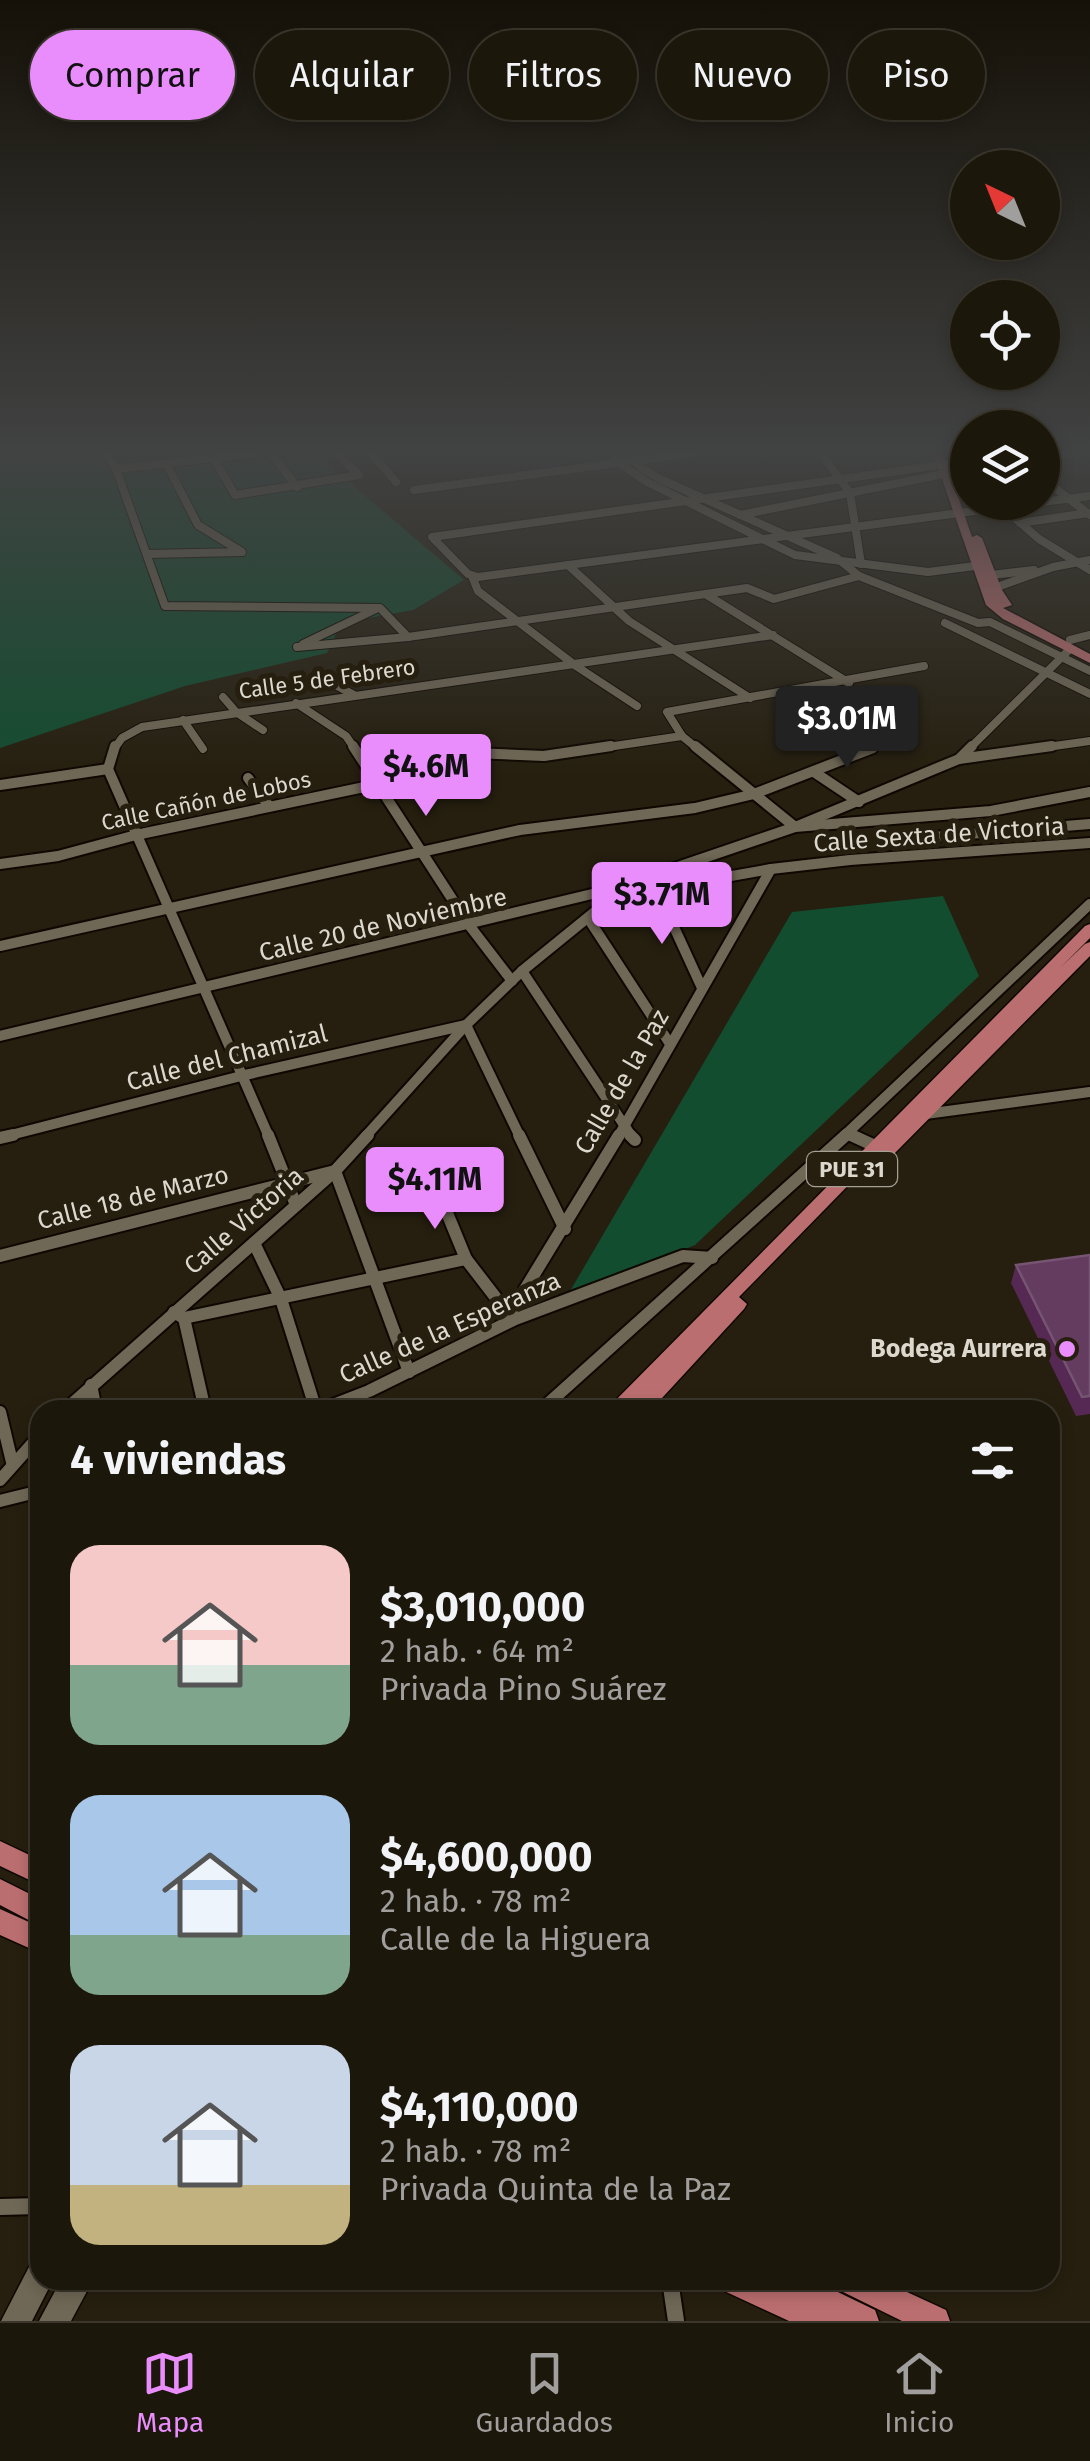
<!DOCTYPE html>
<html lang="es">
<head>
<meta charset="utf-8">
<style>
	:root { --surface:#1c170b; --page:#292419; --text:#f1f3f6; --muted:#a09f9d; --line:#3a362c; --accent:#ea8dfc }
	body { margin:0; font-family:"Fira Sans",sans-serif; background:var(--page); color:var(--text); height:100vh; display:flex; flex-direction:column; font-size:38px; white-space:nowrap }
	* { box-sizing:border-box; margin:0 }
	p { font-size:32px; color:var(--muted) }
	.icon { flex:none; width:55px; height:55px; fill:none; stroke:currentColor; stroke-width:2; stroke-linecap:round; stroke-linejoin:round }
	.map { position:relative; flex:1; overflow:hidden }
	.sheet { position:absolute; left:30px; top:1400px; width:1030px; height:890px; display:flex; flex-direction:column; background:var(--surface); border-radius:30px; box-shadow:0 5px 15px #0003,0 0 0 2px var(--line) }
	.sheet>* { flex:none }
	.banner { position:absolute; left:30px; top:30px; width:1030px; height:90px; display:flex; gap:20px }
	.needle { width:65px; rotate:317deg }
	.tools { position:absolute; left:950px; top:150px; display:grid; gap:20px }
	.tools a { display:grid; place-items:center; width:110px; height:110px; border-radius:50%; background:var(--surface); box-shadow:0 5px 15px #0003,0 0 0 2px var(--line); font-size:50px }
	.price { position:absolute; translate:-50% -85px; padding:0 22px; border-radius:10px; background:var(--accent); color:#111; font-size:32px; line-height:65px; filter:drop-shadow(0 2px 5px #0008) }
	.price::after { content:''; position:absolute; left:50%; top:60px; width:30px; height:22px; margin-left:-15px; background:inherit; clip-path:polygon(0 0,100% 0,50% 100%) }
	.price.selected { background:#222; color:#fff }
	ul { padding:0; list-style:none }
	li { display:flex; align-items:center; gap:30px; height:250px; padding:0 40px }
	li span { display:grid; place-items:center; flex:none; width:280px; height:200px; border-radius:30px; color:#555 }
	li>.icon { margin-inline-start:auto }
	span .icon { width:120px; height:120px; fill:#fffc; stroke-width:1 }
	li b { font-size:42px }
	h2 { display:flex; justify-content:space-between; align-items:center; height:120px; padding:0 40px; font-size:42px }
	.tag { padding:0 35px; border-radius:45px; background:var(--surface); box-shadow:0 5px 15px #0003,0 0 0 2px var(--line); font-size:35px; line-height:90px }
	.tag.selected { background:var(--accent); color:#111 }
	.tab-bar { display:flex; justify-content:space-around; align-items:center; height:140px; border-top:2px solid var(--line); background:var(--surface); font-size:28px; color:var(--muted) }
	.tab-bar a { display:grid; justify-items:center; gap:5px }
	.tab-bar .selected { color:var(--accent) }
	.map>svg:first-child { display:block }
	.green { fill:#134d30 }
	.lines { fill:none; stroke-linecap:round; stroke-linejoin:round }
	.street-far3-casing { stroke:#0f0800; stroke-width:10 }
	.street-far2-casing { stroke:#0f0800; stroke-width:14 }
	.street-far1-casing { stroke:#0f0800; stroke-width:16 }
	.street-casing { stroke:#0f0800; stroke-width:20 }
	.secondary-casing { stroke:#0f0800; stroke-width:3 }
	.primary-casing { stroke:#0f0800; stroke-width:3 }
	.street-far3 { stroke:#706856; stroke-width:8 }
	.street-far2 { stroke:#706856; stroke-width:10 }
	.street-far1 { stroke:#706856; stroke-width:12 }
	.street { stroke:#706856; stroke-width:16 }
	.secondary { fill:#706856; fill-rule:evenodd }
	.primary { fill:#bb6e6f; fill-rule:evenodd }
	.wall { fill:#552953 }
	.building { fill:#643c60; stroke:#765472; stroke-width:2.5 }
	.poi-dot { fill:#ea8dfc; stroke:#261f0f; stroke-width:4 }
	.labels { text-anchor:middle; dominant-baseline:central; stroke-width:10; stroke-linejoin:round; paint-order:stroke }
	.far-street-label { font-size:22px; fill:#dcd8ce; stroke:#261f0f }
	.shield { fill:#261f0f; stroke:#a5a095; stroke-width:2.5 }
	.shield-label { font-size:22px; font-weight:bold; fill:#dcd8ce }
	.street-label { font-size:25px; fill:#dcd8ce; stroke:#261f0f }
	.poi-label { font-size:25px; font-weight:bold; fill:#dcd8ce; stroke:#261f0f; text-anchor:end }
</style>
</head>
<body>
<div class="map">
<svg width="1090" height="2321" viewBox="0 0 1090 2321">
	<rect width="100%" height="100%" fill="#261f0f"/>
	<g class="green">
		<path d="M0,453H315L464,580L413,610L341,623L327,653L185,686L0,748Z"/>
		<path d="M943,896L979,976L695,1245L566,1298L792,912Z"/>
	</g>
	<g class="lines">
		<defs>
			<g id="street-far3">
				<path d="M106,453L116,469L165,606L380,608L408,637"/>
				<path d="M271,453L297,487"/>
				<path d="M371,453L396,482"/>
				<path d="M614,453L618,462L647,482L795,555L928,572L975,566"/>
				<path d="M628,453L641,468L660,479L837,558L859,576L978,623L990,622L1090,671"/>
				<path d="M821,453L850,493L861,564"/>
				<path d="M213,457L235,495L359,475L336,453"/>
				<path d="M1042,458L1077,453"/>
				<path d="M968,461L432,537L468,574L478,577L1042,502"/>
				<path d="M116,469L258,453"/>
				<path d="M1042,478L1090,515"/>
				<path d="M414,490L693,453"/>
				<path d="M1042,502L1090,496"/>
				<path d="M1000,505L1039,539L1090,570"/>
				<path d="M740,515L968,469"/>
				<path d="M1020,523L1088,513"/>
				<path d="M147,554L242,552L198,525L166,463"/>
				<path d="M568,565L629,621L750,698"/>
				<path d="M472,576L478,591L576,666L637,706"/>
				<path d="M983,576L1034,570"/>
				<path d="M989,590L1053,567L1090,560"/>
				<path d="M707,595L849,683"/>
				<path d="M945,623L1090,694"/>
				<path d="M1070,640L1090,635"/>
				<path d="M303,644L376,609"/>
				<path d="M297,647L408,637L747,588L774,599L859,576"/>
				<path d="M330,682L354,695"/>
				<path d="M223,697L236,712L263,730"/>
				<path d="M296,703L346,736L355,749"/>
				<path d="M183,720L203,749"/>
				<path d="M114,749L122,738L142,727L773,635"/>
				<path d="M594,749L682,736"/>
				<path d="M698,749L682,736L667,712L924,666"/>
				<path d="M969,749L1070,649"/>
				<path d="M1033,749L1090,741"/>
			</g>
			<g id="street-far2">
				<path d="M115,746L108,769L269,1137"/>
				<path d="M353,746L469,925L512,981"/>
				<path d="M695,746L795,827L991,811L1090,792"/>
				<path d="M959,759L1052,746"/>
				<path d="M814,772L859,802"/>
				<path d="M422,775L408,759L426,751L544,756L611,746"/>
				<path d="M248,778L269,806"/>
				<path d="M0,785L108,769"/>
				<path d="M908,839L1090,824"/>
				<path d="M0,864L58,856L136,835L436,772"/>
				<path d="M657,890L702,988"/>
				<path d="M613,897L771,869L850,860L1090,843"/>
				<path d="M588,918L670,1044"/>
				<path d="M0,946L520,830L695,808L754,794L873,748"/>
				<path d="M522,971L632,1137"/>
				<path d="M0,1036L613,889L795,827L959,759L972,746"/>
				<path d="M918,1115L1090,1092"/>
				<path d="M847,1133L856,1137"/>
				<path d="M3,1137L245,1075L466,1025L520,1137"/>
				<path d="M365,1137L466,1025L522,971L613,897V889"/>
				<path d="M618,1137L771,869"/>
				<path d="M843,1137L1090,904"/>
			</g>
			<g id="street-far1">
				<path d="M268,1135L296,1205"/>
				<path d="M519,1135L565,1229"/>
				<path d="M630,1135L635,1140"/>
				<path d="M851,1135L875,1146"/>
				<path d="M0,1138L13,1135"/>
				<path d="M438,1191L466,1259"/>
				<path d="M254,1243L281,1299L316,1410"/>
				<path d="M0,1256L335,1171L409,1372"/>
				<path d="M174,1312L184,1318L466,1259L513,1320"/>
				<path d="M510,1314L619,1135"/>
				<path d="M184,1318L205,1410"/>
				<path d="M91,1385L96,1410"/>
				<path d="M65,1410L335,1171L368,1135"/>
				<path d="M320,1410L369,1391L513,1320L683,1256L712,1258"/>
				<path d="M541,1410L846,1135"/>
				<path d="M0,1412L12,1462"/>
				<path d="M0,1480L40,1435"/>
				<path d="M0,1501L40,1491"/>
			</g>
			<g id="street">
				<path d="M0,2207L40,2206"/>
				<path d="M670,2280L676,2321"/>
			</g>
			<g id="secondary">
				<path d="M40,2260V2280H53L32,2321H1L30,2265Z"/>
				<path d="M61,2280H93L71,2321H39Z"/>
			</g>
			<g id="primary">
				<path d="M933,453H943L972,537L977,535L982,538L1002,590L1012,605L1003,608L1090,654V663L1003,619L986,605Z"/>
				<path d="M1090,924V938L1061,967L1085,944L1090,942V956L887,1161L881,1163L874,1159L739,1297L747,1304L744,1309L651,1410H606L1085,926Z"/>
				<path d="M0,1841L40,1860V1885L0,1866Z"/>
				<path d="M0,1879L40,1899V1926L0,1905Z"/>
				<path d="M0,1909L40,1927V1953L0,1935Z"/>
				<path d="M717,2280H813L875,2310L879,2321H789L722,2290Z"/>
				<path d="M834,2280H881L946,2310L950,2321H902L839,2290Z"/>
			</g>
		</defs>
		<use href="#street-far3" class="street-far3-casing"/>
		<use href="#street-far2" class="street-far2-casing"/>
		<use href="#street-far1" class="street-far1-casing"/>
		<use href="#street" class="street-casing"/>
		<use href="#secondary" class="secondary-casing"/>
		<use href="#primary" class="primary-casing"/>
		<use href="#street-far3" class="street-far3"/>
		<use href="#street-far2" class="street-far2"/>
		<use href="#street-far1" class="street-far1"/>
		<use href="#street" class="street"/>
		<use href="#secondary" class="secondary"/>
		<use href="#primary" class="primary"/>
	</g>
	<path class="wall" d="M1090,1255V1414L1076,1416L1011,1283L1016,1265Z"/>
	<path class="building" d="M1090,1255V1396L1082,1397L1016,1265Z"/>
	<linearGradient id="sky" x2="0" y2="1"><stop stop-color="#151108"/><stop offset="0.58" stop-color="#414242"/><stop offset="1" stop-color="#414242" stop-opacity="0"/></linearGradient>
	<rect width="1090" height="778" fill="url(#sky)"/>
	<circle class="poi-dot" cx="1067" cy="1349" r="10"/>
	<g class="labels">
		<g class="far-street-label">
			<text transform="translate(327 679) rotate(-8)">Calle 5 de Febrero</text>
			<text transform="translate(206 801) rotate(-12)">Calle Cañón de Lobos</text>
		</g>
		<rect class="shield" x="807" y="1152" width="90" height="34" rx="8"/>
		<g class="shield-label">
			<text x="852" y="1169">PUE 31</text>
		</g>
		<g class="street-label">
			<text transform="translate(939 835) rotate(-4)">Calle Sexta de Victoria</text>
			<text transform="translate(383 925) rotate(-13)">Calle 20 de Noviembre</text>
			<text transform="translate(227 1058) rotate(-14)">Calle del Chamizal</text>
			<text transform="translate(622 1082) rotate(-60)">Calle de la Paz</text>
			<text transform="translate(133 1198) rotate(-14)">Calle 18 de Marzo</text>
			<text transform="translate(244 1221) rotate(-41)">Calle Victoria</text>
			<text transform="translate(450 1328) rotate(-24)">Calle de la Esperanza</text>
		</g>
		<g class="poi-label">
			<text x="1047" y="1349">Bodega Aurrera</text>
		</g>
	</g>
</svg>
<div class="tools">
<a><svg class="needle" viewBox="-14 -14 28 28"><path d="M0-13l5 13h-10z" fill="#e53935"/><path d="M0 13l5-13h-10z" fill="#a09f9d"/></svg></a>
<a><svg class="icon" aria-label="locate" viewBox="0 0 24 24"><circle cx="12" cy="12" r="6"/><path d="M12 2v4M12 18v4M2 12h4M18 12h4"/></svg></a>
<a><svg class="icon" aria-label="layers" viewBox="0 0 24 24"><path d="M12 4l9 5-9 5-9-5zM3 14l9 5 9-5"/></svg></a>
</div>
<b class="price selected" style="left:847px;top:771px">$3.01M</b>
<b class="price" style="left:426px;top:819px">$4.6M</b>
<b class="price" style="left:662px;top:947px">$3.71M</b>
<b class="price" style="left:435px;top:1232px">$4.11M</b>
<div class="banner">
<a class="tag selected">Comprar</a>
<a class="tag">Alquilar</a>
<a class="tag">Filtros</a>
<a class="tag">Nuevo</a>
<a class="tag">Piso</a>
</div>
<section class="sheet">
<h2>4 viviendas<svg class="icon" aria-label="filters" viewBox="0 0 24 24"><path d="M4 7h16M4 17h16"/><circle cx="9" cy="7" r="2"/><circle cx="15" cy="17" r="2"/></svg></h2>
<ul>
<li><span style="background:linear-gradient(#f6c9c9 60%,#7fa58c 0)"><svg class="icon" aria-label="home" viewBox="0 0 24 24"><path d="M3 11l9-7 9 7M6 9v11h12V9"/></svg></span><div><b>$3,010,000</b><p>2 hab. · 64 m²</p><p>Privada Pino Suárez</p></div></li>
<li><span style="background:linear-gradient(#a9c7e8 70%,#7fa58c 0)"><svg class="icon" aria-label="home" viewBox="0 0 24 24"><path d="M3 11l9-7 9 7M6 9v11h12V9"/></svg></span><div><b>$4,600,000</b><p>2 hab. · 78 m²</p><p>Calle de la Higuera</p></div></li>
<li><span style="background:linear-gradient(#c9d6e8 70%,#c2b280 0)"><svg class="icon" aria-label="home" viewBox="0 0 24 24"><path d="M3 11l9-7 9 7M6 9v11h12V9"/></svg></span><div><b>$4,110,000</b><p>2 hab. · 78 m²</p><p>Privada Quinta de la Paz</p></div></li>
</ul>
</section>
</div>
<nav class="tab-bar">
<a class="selected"><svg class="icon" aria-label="map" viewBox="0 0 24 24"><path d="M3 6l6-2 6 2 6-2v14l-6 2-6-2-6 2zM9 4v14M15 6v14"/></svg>Mapa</a>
<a><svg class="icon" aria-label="saved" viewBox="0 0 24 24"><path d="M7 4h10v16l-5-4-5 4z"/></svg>Guardados</a>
<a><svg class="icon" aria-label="home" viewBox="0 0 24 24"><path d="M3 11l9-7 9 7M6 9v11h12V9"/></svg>Inicio</a>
</nav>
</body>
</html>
